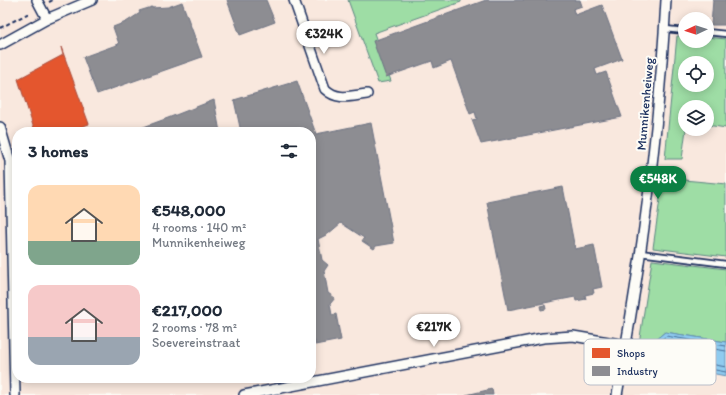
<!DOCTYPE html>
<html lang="en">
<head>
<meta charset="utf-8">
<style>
	:root { --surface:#fff; --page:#f6f6f7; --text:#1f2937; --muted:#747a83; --accent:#0b8043 }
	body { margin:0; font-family:Itim,sans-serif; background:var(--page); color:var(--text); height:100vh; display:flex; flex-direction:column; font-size:15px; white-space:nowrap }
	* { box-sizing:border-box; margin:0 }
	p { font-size:13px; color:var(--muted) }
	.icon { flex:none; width:22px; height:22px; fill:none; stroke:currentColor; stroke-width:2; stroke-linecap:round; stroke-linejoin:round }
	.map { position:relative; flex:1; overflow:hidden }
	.sheet { position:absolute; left:12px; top:127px; width:304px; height:256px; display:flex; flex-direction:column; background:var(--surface); border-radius:16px; box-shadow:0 2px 10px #0003 }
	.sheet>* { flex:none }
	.needle { width:26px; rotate:266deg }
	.fabs { position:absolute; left:678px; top:12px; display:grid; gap:8px }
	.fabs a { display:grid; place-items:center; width:36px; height:36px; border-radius:50%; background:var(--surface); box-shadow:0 2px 10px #0003; font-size:20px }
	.price { position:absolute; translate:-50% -34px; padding:0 9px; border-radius:14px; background:#fff; color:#222; font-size:13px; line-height:26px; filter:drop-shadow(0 1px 2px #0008) }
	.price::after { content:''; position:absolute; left:50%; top:24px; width:12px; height:9px; margin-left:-6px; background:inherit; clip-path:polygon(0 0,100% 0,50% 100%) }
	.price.selected { background:var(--accent); color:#fff }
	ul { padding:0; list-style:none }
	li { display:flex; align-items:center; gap:12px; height:100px; padding:0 16px }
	li span { display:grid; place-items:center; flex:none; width:112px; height:80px; border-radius:12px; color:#555 }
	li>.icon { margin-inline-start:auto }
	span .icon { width:48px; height:48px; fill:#fffc; stroke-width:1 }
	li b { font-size:17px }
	h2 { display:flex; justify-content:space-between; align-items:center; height:48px; padding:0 16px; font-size:17px }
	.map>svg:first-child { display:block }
	.built { fill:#f9e8de; fill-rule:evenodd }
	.green { fill:#9edda5; stroke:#5c8682; fill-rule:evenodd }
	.water { fill:#8fcbef; stroke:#618db5 }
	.shops { fill:#e4572e; stroke:#a84b3c }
	.industry { fill:#8d8d92; stroke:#6b7182 }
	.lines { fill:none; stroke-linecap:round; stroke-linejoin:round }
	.shore { stroke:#496d98; stroke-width:1 }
	.service-casing { stroke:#1b2f5e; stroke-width:8 }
	.minor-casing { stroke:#1b2f5e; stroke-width:12 }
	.path { stroke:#1b2f5e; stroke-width:2; stroke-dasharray:4 3; stroke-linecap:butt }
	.service { stroke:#fdfcf7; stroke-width:4.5 }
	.minor { stroke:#fdfcf7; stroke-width:9 }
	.labels { text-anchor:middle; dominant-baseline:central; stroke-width:4; stroke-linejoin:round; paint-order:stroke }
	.street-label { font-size:13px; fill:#1b2f5e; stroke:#fdfcf7 }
	.key { fill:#fdfcf7; stroke:#b9bec9; stroke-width:1 }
	.key-label { font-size:11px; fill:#1b2f5e }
</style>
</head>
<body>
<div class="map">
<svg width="726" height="395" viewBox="0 0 726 395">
	<rect width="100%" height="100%" fill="#fdfcf7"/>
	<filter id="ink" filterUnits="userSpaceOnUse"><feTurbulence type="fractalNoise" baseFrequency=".025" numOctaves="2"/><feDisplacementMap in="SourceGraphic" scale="8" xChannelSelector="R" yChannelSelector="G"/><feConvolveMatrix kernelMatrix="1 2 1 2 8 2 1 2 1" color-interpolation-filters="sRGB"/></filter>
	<g filter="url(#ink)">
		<path class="built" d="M0,0H726V395H0ZM685,19H707V41H685ZM685,63H707V85H685ZM685,107H707V129H685ZM17,132H311V378H17Z"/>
		<g class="green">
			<path d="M348,0H461V2L374,33L391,81L378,83Z"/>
			<path d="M677,36H685V41H707V37L726,39V128L707,125V107H685L686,129L682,159H665ZM685,63H707V85H685Z"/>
			<path d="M663,178L726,184V257L653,248Z"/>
			<path d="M652,260L726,269V342L665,332L649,345L638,350Z"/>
		</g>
		<path class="water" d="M665,332L726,342V376L659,363C651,359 649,354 649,345Z"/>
		<path class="shops" d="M61,47L89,124L67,132H35L18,79L63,55Z"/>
		<g class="industry">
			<path d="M227,0H266L275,22L240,35Z"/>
			<path d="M486,0H580L582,6L573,9L575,15L602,5L622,59L595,69L597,75L606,72L622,117L481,144L472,120L477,119L475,112L470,114L451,61L434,68L432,61L386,77L373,41Z"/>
			<path d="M713,0H726V25H711Z"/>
			<path d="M182,2L202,57L97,94L83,57L119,44L113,27L126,22L140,13L139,11L152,7V8L168,7Z"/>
			<path d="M297,81L316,134L371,123L394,243L376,246L374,249L362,241L364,238L341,223L328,234L318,239L322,260L328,265L324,271L328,293L335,298L330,304L332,315L336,314L341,340L315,345V341L311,342V132H241L234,100Z"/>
			<path d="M214,100L220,132H130L168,118Z"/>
			<path d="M563,187L575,249L594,245L602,287L593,289L594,293L585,295L586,299L576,301L575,297L508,310L487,202Z"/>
			<path d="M545,305L546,309L541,310L540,306Z"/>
			<path d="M418,322L419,326L414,327L413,323Z"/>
			<path d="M137,378H150L137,380Z"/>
			<path d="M492,389L493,395H466Z"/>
		</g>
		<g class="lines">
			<g class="shore">
				<path d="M726,346L666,336L654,346C652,352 655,356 661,360L726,372"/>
				<path d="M726,351L668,341L661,345L658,350L663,355L726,367"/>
			</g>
			<defs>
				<g id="service">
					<path d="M665,29L685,31"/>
					<path d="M707,32L726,34"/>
					<path d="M640,253L726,264"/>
				</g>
				<g id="minor">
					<path d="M37,0L47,19"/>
					<path d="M294,0L325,89C338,101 350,96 367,94"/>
					<path d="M0,45L47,19L92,0"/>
					<path d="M0,127L10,161L15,395"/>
					<path d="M244,395L543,338L573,336L626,345"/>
					<path d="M617,395C641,265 659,133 666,0"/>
				</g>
			</defs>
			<use href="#service" class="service-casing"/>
			<use href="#minor" class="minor-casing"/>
			<g class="path">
				<path d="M49,2L53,0"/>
				<path d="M0,28L31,12"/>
			</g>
			<use href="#service" class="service"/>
			<use href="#minor" class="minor"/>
		</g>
	</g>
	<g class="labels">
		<g class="street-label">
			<text transform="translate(645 104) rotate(-85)">Munnikenheiweg</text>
		</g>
	</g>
	<rect x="584" y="339" width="132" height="46" rx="6" class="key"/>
	<rect x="592" y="348" width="18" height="10" fill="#e4572e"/>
	<rect x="592" y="366" width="18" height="10" fill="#8d8d92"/>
	<g class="key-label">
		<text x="617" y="357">Shops</text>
		<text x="617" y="375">Industry</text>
	</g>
</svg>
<div class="fabs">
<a><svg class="needle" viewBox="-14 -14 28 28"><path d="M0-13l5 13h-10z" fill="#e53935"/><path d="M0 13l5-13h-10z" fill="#747a83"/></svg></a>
<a><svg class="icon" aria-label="locate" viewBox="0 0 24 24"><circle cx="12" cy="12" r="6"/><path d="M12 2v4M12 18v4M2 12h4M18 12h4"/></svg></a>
<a><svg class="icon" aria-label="layers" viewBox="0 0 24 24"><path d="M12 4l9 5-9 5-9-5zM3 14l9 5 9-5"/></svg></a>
</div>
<b class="price" style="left:324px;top:55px">€324K</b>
<b class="price selected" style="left:658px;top:200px">€548K</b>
<b class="price" style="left:434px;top:348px">€217K</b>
<section class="sheet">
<h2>3 homes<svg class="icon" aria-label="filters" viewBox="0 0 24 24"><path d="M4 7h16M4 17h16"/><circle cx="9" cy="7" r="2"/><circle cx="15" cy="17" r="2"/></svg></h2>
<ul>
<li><span style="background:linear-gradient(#ffd9b3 70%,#7fa58c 0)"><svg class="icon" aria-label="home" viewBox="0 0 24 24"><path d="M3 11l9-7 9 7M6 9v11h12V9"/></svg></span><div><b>€548,000</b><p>4 rooms · 140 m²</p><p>Munnikenheiweg</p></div></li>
<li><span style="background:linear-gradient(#f6c9c9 65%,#9aa5b1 0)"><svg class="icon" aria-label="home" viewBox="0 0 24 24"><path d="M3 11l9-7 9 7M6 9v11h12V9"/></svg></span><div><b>€217,000</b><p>2 rooms · 78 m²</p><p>Soevereinstraat</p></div></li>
</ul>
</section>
</div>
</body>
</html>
